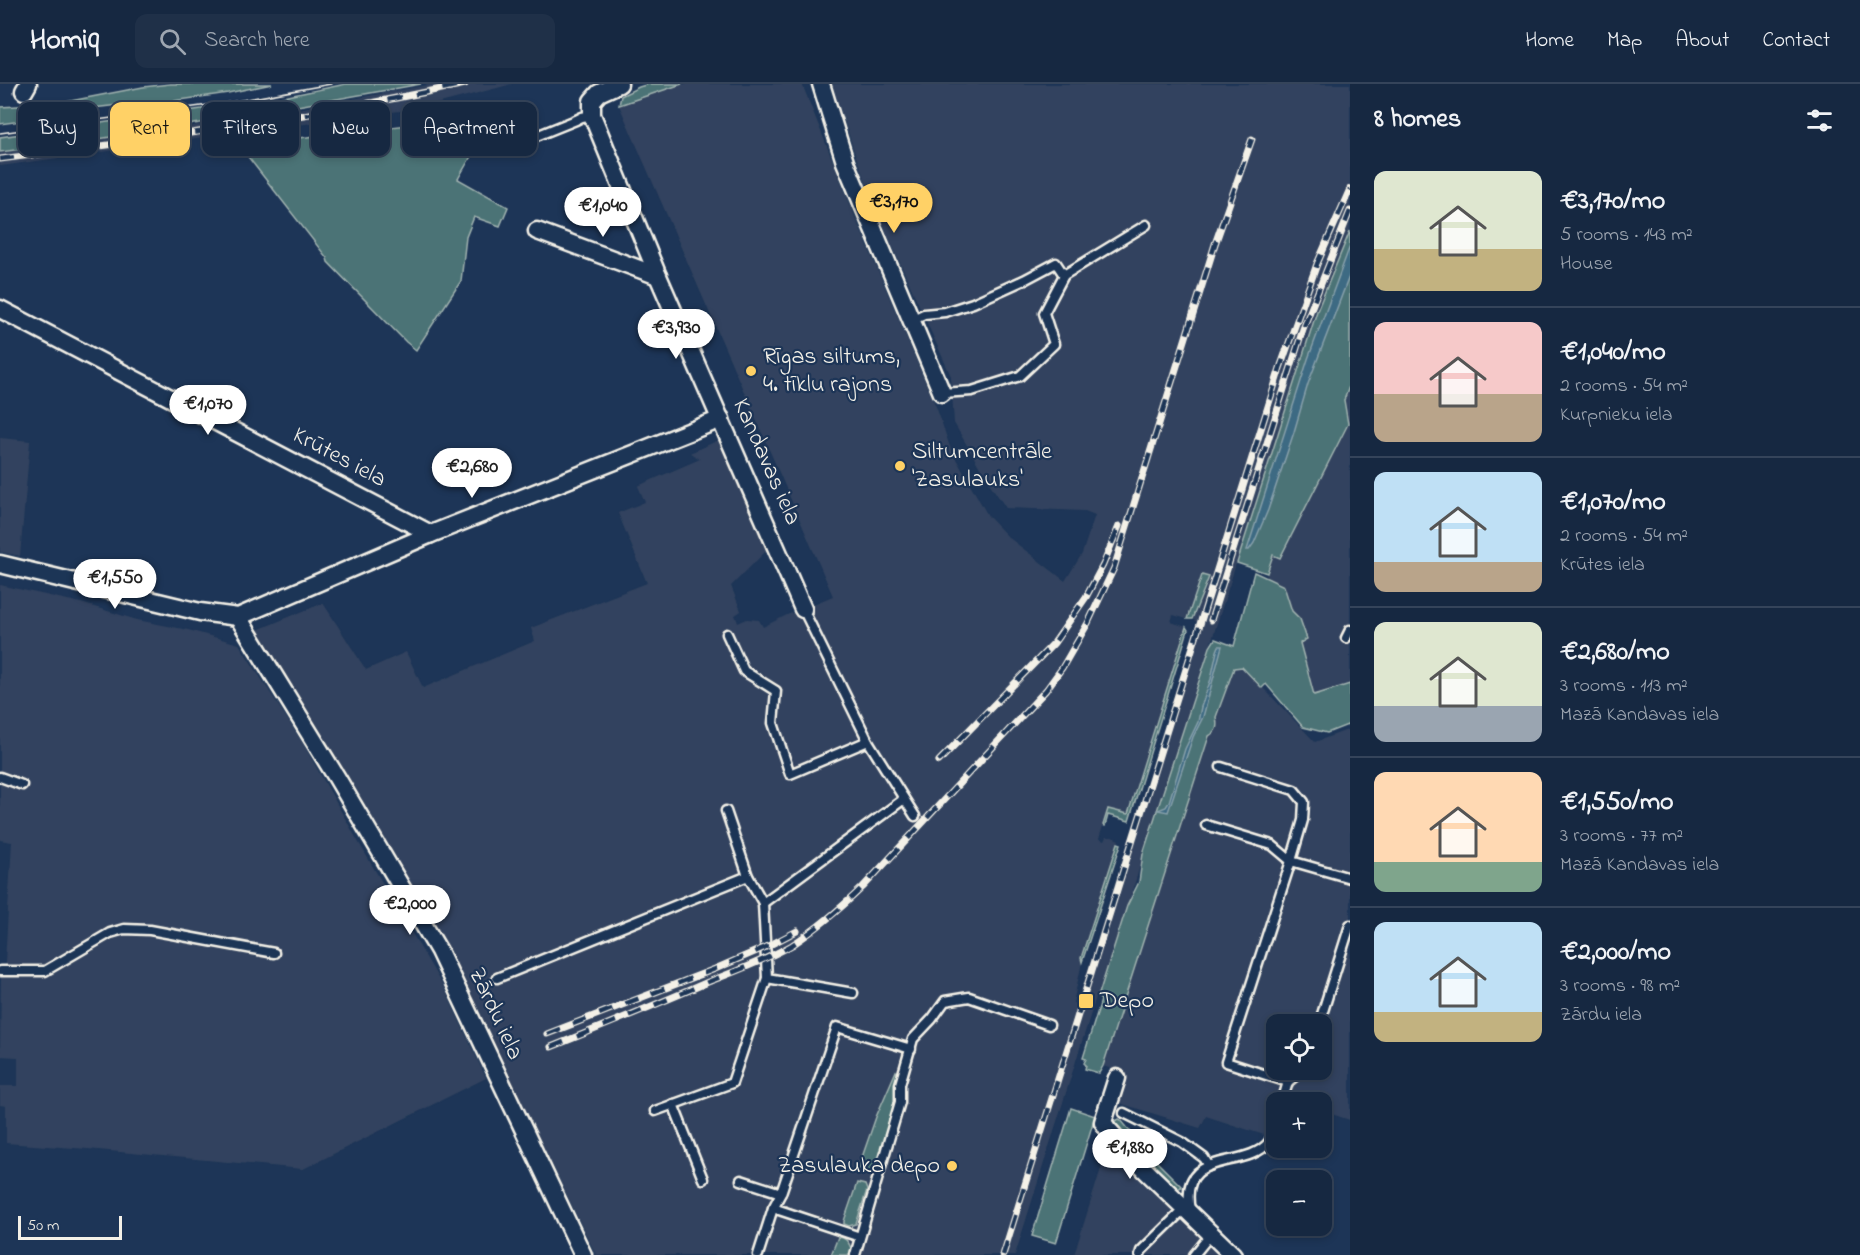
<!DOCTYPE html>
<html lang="en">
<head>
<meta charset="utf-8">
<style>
	:root { --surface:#162841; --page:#1f3048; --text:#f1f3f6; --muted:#9ea6b1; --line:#35445a; --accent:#ffd166 }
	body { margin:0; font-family:"Indie Flower",sans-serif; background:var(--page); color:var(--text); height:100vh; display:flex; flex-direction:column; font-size:22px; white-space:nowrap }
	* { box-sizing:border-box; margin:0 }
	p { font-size:20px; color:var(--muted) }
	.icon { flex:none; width:33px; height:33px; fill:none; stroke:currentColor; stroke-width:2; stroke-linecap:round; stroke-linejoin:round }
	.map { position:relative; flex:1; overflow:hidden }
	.details { display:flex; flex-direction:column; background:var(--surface); width:510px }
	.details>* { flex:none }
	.hud { position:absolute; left:18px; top:18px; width:570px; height:54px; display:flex; gap:12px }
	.controls { position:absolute; left:1266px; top:930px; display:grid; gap:12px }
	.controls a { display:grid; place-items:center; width:66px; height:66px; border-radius:12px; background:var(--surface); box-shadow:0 3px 9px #0003,0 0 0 2px var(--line); font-size:30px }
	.scale { position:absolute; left:18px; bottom:15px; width:104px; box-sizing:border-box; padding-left:6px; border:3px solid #f4f1e8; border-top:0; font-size:16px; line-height:21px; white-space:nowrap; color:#f4f1e8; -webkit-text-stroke:4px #1d3557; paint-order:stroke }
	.price { position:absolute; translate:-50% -51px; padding:0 14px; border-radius:21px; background:#fff; color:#222; font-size:20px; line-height:39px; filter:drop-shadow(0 2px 3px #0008) }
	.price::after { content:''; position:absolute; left:50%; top:36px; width:18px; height:14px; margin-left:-9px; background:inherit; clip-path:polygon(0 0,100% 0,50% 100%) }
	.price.on { background:var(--accent); color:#111 }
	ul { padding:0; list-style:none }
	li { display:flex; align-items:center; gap:18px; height:150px; padding:0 24px }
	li+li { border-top:2px solid var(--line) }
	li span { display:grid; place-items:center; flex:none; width:168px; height:120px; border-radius:12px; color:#555 }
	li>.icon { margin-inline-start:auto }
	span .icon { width:72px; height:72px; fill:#fffc; stroke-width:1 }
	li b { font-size:26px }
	h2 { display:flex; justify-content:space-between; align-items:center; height:72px; padding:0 24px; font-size:26px }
	.pill { padding:0 21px; border-radius:12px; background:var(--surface); box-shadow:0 3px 9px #0003,0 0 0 2px var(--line); font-size:21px; line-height:54px }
	.pill.on { background:var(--accent); color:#111 }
	header { display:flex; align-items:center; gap:36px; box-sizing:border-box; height:84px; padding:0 30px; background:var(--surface); border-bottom:2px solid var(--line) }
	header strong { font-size:28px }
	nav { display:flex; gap:33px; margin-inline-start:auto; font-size:21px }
	.search { width:420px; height:54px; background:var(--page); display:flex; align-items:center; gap:15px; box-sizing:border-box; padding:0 21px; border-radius:12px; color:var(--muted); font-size:22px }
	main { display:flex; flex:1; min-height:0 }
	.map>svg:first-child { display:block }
	.built { fill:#33435e; fill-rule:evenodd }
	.green { fill:#4c7376; stroke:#a0b2af; stroke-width:1.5 }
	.water { fill:#3e6a83; stroke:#87a0ab; stroke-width:1.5 }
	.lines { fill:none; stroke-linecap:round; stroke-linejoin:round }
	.service-casing { stroke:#f4f1e8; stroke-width:13 }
	.minor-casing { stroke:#f4f1e8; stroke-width:21 }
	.service { stroke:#1d3557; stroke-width:8 }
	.minor { stroke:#1d3557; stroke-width:16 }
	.tram { stroke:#f4f1e8; stroke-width:1.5 }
	.rail-casing { stroke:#f4f1e8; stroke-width:7 }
	.rail { stroke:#1d3557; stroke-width:4.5; stroke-dasharray:14; stroke-linecap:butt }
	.poi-dot { fill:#ffd166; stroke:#1d3557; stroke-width:2 }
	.labels { text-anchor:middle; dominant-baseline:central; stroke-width:4.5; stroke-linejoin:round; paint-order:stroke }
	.poi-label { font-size:24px; fill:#f4f1e8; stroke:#1d3557; text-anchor:start }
	.street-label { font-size:24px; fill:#f4f1e8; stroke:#1d3557 }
</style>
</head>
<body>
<header>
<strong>Homiq</strong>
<div class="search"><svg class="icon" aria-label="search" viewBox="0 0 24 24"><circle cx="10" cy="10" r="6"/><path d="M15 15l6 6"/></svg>Search here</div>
<nav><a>Home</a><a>Map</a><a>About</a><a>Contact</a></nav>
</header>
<main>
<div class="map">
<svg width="1350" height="1171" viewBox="0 0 1350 1171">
	<rect width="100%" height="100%" fill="#1d3557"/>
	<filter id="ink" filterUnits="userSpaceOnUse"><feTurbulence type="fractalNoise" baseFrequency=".0167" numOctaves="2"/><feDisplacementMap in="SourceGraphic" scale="12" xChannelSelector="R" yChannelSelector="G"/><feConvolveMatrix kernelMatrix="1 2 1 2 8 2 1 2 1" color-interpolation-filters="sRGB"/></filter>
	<g filter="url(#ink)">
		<g class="built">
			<path d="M434,0H512L421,24L0,82V68L181,44L282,28Z"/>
			<path d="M682,0H802L856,135L937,325L951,366L988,432L1008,453L1065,497L1082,470L1095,431L1085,427L1006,424L986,394L954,339L951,292L877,128L856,73L832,0H1350V147L1317,227L1164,705L1119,850L1098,913H1096L1015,1171H596L438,846L322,654L255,547L323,519L366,586L406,568L423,604L535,557L531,544L647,499L618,429L645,418L638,402L700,375L690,369L719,356L768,465L731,502L741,527L735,531L738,539L747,535L759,536L763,543L787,531L833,512L619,21ZM1201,491L1209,494L1192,535L1197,538L1077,920L1073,919L1082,878L1081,874L1119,756L1112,753H1106L1104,757L1099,755L1108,725L1127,730L1186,543L1171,538L1173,531L1187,535Z"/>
			<path d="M1350,248V600L1314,612L1284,502L1266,493L1313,349Z"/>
			<path d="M0,354L30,357L20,472L0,468Z"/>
			<path d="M0,501L81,519L137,536L188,546L239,560L302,658L359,759L444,904L486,994L303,1085L88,1065L6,1059V1022L0,1021V1002H18V973L0,972L1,893L5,879L12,758L0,756Z"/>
			<path d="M1242,582L1315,658L1350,645V1036L1322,1027V1018H1276V1034L1270,1033L1264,1051L1206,1032L1200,1044L1116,1018L1125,989L1103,982L1205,664L1209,652L1215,648L1216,633L1234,584ZM1276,940H1322V986H1276Z"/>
			<path d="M1109,1059L1147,1101L1218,1171H1074Z"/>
		</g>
		<g class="green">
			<path d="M170,0H272L228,9L146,21L145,18L84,25L80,29L0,40V23L55,20L143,3Z"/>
			<path d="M346,0H421L213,37L85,57L0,68V53L274,15Z"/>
			<path d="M649,0H682L619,21L621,12L639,3Z"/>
			<path d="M450,36L474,67L458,95L508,123L500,142L474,133L466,153L461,197L416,266L406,258L328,178L327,174L245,69L299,54Z"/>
			<path d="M1350,147V300L1344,316L1348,340L1280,474L1273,471L1267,489L1237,479L1317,227Z"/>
			<path d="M1254,488L1284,502L1292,527L1300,535L1307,555L1300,559L1314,611L1350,600V640L1327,649L1303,643L1266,600L1262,604L1242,583L1234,584L1216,633C1218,643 1217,647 1209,652L1103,982L1099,989L1085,985L1086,981L1084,979L1086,975L1083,974L1099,923L1101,916L1098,913L1127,822L1139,798L1143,770L1210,563L1215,555L1234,562Z"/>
			<path d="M1202,491L1209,493L1192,535H1187Z"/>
			<path d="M1186,543L1188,546L1129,737L1108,731L1105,742L1103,741L1108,725L1128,730Z"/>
			<path d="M1118,759L1121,760L1082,878L1081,874Z"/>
			<path d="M896,987L899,991L895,1005L896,1018L876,1080L872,1089H866L860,1086L859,1082L876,1033Z"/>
			<path d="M1071,1024L1095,1032L1056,1159L1032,1152Z"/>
			<path d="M1119,1035L1121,1036L1149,1070L1182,1103L1174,1106L1114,1040L1115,1037Z"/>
			<path d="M857,1099L865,1101L867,1106L856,1140L849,1142L844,1140V1137Z"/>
			<path d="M838,1153C845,1153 848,1157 851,1164L849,1171H831Z"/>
		</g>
		<g class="water">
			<path d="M1350,162V190L1308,300L1294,348L1268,426L1254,459L1249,466H1247L1308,275Z"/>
			<path d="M1219,562H1222L1203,633L1193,653L1168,728L1158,726L1166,723L1169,718L1185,665L1198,638L1201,623L1211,595L1217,567Z"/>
		</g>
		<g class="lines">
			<defs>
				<g id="service">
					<path d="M504,65L576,36L582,33L592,31"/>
					<path d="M911,236L924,230L945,228L973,219L1024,196L1056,179L1064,191L1146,141"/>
					<path d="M942,309L972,307L1020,292L1054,260L1044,229L1064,191"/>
					<path d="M803,525L868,657L915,732"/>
					<path d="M727,550L744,587L776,607L773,639L790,690L868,657"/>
					<path d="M1346,554L1350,546"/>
					<path d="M0,693L22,701"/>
					<path d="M726,727L748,792L763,819L904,715"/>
					<path d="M1206,741L1272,761L1291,777L1303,736L1304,718L1294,706L1221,683"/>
					<path d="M763,819L767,894L853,909"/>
					<path d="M0,887H45L110,849L124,845L150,846L274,869"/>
					<path d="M497,894L748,792"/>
					<path d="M1319,940L1350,841"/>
					<path d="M1288,998L1226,978L1291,777L1350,794"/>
					<path d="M1282,1018L1288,998L1303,986"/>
					<path d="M673,1020L703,1095"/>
					<path d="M655,1027L732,999L767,894"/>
					<path d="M1124,1029L1182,1058L1204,1074L1209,1082"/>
					<path d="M741,1096L781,1109"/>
					<path d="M1190,1126C1178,1063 1245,1088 1269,1058C1273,1052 1274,1042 1276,1035"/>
					<path d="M860,1153L773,1124L781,1109L837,943L911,965"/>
					<path d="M758,1171L773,1124"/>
					<path d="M855,1171L900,1018V1000L913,955L932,935L945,917L969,913L1049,941"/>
					<path d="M1140,1171L1141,1167L1185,1124"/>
					<path d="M1194,1171L1211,1150"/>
				</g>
				<g id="minor">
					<path d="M619,0L599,9L592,17V31L658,192L803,525"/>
					<path d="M821,0L845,78L942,309"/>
					<path d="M24,7L28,0"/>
					<path d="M537,147L658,192"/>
					<path d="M0,225L431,450"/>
					<path d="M0,480L200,528L238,533L431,450L721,335"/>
					<path d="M238,533L337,694L439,867L583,1171"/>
					<path d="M1117,994L1103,1038L1107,1044L1144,1085L1233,1171"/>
				</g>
			</defs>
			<use href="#service" class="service-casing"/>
			<use href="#minor" class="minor-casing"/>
			<use href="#service" class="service"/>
			<use href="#minor" class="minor"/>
			<path class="tram" d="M0,49L231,18L331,0"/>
			<defs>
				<g id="rail">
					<path d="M0,75C156,56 311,33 465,0"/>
					<path d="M1211,536L1303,245L1350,127"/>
					<path d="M939,677L1054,559L1086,513L1103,481L1119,442"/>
					<path d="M547,950L715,885L766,863L797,847"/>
					<path d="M551,963C603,942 656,921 708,898C736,887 766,876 792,861C818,844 841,824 863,803L1046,606L1062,584L1088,539L1114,484L1215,160L1252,55"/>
					<path d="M1003,1171L1280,284L1317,180L1350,105"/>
				</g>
			</defs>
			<use href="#rail" class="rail-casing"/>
			<use href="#rail" class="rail"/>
		</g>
	</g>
	<g class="poi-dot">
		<circle cx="751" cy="287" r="6"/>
		<circle cx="900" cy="382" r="6"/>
		<rect x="1078" y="909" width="16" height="16" rx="3"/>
		<circle cx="952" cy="1082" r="6"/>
	</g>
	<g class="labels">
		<g class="poi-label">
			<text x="763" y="273">Rīgas siltums,<tspan x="763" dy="28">4. tīklu rajons</tspan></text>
			<text x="912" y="368">Siltumcentrāle<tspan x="912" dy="28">'Zasulauks'</tspan></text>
			<text x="1100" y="917">Depo</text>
			<text x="940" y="1082" text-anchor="end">Zasulauka depo</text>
		</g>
		<g class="street-label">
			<text transform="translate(339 374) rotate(28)">Krūtes iela</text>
			<text transform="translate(766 378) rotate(66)">Kandavas iela</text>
			<text transform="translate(495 930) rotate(65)">Zārdu iela</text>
		</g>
	</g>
</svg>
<div class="controls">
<a><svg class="icon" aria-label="locate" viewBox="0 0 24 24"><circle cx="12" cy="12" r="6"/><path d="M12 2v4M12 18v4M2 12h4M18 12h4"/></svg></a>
<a>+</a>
<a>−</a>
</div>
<div class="scale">50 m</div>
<b class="price on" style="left:894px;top:150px">€3,170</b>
<b class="price" style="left:603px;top:154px">€1,040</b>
<b class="price" style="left:676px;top:276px">€3,930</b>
<b class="price" style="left:208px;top:352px">€1,070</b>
<b class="price" style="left:472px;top:415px">€2,680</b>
<b class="price" style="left:115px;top:526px">€1,550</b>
<b class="price" style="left:410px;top:852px">€2,000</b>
<b class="price" style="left:1130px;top:1096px">€1,880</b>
<div class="hud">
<a class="pill">Buy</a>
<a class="pill on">Rent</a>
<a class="pill">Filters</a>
<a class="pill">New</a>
<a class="pill">Apartment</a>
</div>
</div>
<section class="details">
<h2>8 homes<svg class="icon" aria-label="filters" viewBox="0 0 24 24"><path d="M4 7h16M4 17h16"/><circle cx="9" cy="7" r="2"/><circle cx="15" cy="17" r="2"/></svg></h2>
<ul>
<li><span style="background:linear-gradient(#dfe7d0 65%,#c2b280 0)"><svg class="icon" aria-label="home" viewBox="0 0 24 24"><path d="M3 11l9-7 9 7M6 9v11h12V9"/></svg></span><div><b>€3,170/mo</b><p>5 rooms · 143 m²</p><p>House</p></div></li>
<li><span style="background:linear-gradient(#f6c9c9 60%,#b9a48a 0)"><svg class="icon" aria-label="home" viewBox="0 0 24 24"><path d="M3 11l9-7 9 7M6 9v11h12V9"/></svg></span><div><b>€1,040/mo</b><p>2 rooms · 54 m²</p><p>Kurpnieku iela</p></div></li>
<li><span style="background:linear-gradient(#bfe0f5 75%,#b9a48a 0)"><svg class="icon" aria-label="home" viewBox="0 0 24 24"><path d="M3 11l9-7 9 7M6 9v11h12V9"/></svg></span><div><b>€1,070/mo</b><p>2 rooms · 54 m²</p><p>Krūtes iela</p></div></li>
<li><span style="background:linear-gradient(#dfe7d0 70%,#9aa5b1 0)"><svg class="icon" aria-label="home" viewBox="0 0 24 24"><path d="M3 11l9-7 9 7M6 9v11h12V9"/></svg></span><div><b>€2,680/mo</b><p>3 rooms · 113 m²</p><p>Mazā Kandavas iela</p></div></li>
<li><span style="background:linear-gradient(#ffd9b3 75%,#7fa58c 0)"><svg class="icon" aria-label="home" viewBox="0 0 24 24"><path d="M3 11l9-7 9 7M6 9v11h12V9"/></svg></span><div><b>€1,550/mo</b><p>3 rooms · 77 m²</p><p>Mazā Kandavas iela</p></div></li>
<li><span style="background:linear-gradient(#bfe0f5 75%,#c2b280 0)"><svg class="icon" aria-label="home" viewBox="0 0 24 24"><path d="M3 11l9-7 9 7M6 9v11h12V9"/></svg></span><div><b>€2,000/mo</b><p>3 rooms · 98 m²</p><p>Zārdu iela</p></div></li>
</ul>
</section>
</main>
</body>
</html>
